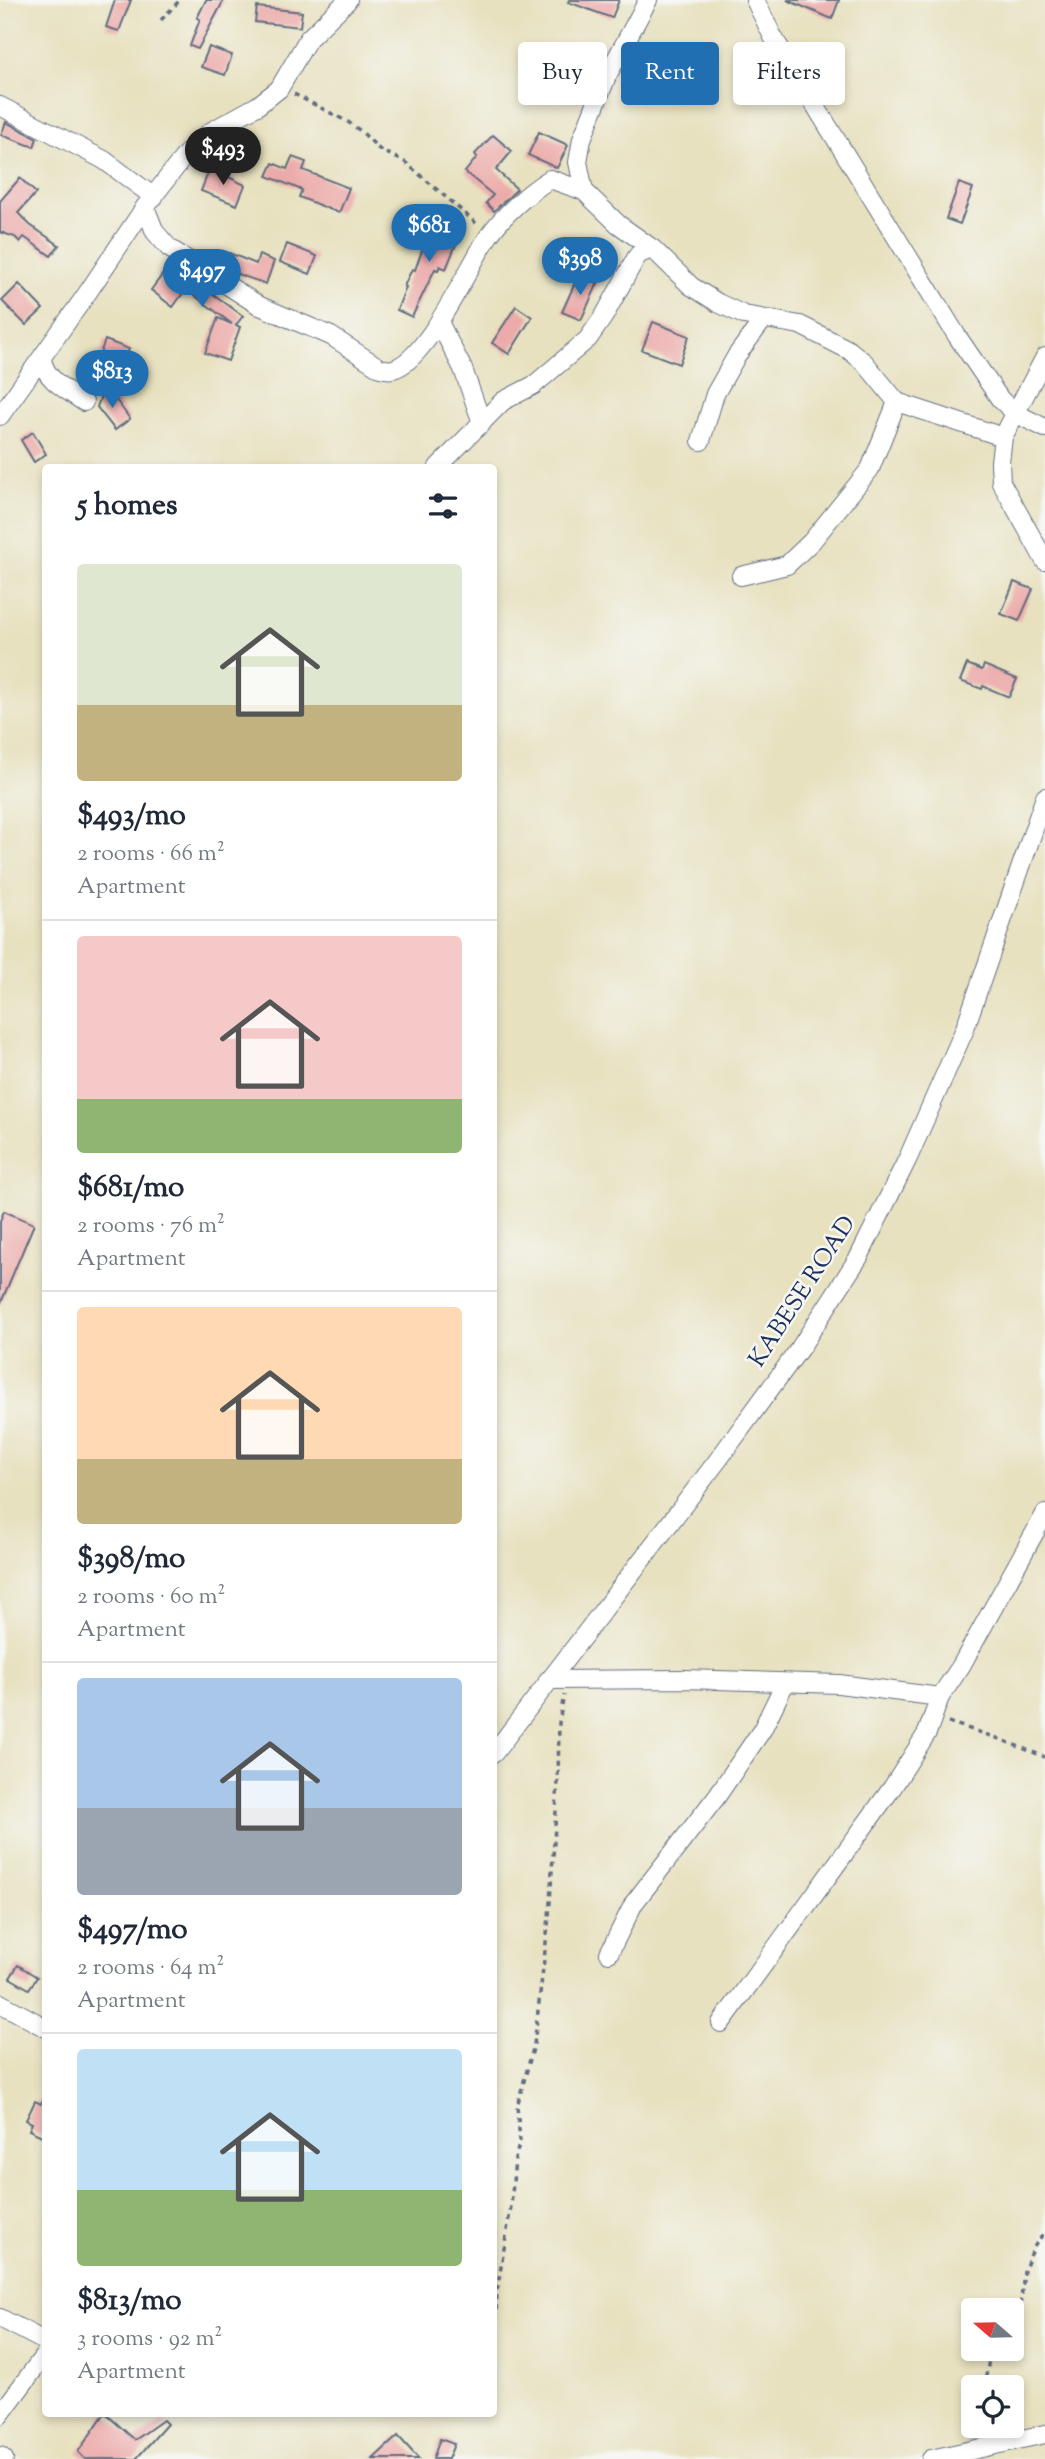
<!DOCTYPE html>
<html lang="en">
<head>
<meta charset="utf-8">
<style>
	:root { --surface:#fff; --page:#f2f2f3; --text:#1f2937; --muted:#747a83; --line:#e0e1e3; --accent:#1f6fb2 }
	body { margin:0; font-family:"Sorts Mill Goudy",serif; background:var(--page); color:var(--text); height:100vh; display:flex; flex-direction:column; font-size:26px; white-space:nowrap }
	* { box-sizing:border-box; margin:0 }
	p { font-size:23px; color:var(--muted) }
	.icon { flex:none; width:38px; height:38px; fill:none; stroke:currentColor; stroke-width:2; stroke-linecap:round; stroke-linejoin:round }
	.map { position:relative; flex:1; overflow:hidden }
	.sheet { position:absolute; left:42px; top:464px; width:455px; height:1953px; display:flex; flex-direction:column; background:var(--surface); border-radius:7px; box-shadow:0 4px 10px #0003 }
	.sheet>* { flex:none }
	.banner { position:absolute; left:518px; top:42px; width:422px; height:63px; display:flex; gap:14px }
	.needle { width:46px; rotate:290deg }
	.tools { position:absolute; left:961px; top:2298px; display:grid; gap:14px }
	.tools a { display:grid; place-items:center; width:63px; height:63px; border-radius:7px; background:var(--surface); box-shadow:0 4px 10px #0003; font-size:35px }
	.price { position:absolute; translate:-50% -60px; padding:0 16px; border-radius:24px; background:var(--accent); color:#fff; font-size:23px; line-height:46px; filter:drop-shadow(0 2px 4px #0008) }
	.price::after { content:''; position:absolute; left:50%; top:42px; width:21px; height:16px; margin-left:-10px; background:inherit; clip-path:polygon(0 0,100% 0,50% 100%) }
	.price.current { background:#222; color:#fff }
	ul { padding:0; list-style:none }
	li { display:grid; align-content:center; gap:14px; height:371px; padding:0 35px }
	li+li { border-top:2px solid var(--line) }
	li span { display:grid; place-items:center; height:217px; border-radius:7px; color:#555 }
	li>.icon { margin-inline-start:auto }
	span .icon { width:126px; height:126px; fill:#fffc; stroke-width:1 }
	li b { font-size:30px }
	h2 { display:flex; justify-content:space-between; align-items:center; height:84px; padding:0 35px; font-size:30px }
	.tag { padding:0 24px; border-radius:7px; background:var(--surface); box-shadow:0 4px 10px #0003; font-size:24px; line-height:63px }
	.tag.current { background:var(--accent); color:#fff }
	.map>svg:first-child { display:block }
	.building { fill:#ecabaa }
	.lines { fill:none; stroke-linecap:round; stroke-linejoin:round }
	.minor-casing { stroke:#626d80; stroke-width:20 }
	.path { stroke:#626d80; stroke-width:3.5; stroke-dasharray:5 5; stroke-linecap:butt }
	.minor { stroke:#fff; stroke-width:18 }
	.labels { text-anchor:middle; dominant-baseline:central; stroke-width:5; stroke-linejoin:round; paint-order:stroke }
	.street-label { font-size:24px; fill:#1b2f5e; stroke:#f6f6f2 }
</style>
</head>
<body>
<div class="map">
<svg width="1045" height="2459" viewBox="0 0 1045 2459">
	<rect width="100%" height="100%" fill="#f6f6f2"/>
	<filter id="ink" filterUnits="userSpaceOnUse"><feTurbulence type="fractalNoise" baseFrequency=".0143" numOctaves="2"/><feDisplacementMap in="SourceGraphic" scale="14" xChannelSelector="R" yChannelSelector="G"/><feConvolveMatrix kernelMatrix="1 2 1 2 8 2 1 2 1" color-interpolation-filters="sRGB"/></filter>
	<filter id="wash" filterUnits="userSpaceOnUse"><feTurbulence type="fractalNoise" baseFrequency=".00686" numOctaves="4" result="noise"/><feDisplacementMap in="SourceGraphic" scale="28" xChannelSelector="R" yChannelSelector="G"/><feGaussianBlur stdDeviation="1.57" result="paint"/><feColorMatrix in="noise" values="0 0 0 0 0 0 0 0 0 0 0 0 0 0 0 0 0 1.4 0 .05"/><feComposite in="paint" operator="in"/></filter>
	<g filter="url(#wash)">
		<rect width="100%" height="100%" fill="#e7e1bf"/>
		<g id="blocks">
			<g class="building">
				<path d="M115,0H131L119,31L106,27Z"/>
				<path d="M206,0H224L198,49L190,46L200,19L197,18Z"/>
				<path d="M569,0H619L612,18L568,2Z"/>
				<path d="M787,0H839L832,19Z"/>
				<path d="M257,7L302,12L300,27L255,22Z"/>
				<path d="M209,47L232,55L225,75L201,67Z"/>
				<path d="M6,122L37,138L34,147L1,135Z"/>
				<path d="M539,132L568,145L557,168L528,155Z"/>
				<path d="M493,135L512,151L496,170L517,189L494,211L486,203L493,195L465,172L477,157L475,154Z"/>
				<path d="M292,157L306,162L303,170L349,188L339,213L299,197L302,190L267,176L273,163L287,169Z"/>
				<path d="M210,168L245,185L237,205L201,191Z"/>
				<path d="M20,178L36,193L18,213L30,225L59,245L51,256L24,237L20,242L15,237L0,232V201Z"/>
				<path d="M959,183L973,188L960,224L946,219Z"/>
				<path d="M429,219L461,232L446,269L440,266L438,270L435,269L412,317L397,310L406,287L404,286L412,269L415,270L427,236L423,235Z"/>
				<path d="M287,244L317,256L310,274L280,262Z"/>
				<path d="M229,253L256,264L259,255L274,261L266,284L223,269Z"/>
				<path d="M171,263L243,316L236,325L240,327L228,361L205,353L218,318L232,324L186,289L173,307L151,290Z"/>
				<path d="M579,274L598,283L581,320L562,312Z"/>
				<path d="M19,284L43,309L26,325L2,301Z"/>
				<path d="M516,306L532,317L509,354L492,343Z"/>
				<path d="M653,322L689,336L679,364L642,350Z"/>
				<path d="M105,340L129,349L124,363L100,354Z"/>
				<path d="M105,385L130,419L115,430L97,407Z"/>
				<path d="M33,432L46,454L34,462L21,440Z"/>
				<path d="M1014,582L1033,589L1019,621L1001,614Z"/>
				<path d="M967,664L982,670L984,665L1017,679L1009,697L983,686L982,689L960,681Z"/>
				<path d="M4,1211L34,1224L0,1305V1221Z"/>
				<path d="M18,1965L37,1977L29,1989L10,1978Z"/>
				<path d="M46,2093V2138L29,2130L32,2123L26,2120L35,2101L41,2104Z"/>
				<path d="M105,2413L135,2440L163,2420L167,2424L136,2459H85L78,2452Z"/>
				<path d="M398,2436L419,2459H373Z"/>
				<path d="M440,2439L454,2444L448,2459H433Z"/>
			</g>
		</g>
	</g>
	<g filter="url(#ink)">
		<use href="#blocks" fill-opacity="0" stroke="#626d80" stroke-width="2"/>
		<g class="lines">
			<defs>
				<g id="minor">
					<path d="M648,0L607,76L582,139L578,162L584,191L618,224L653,249L691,286L718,303L744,315L800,325L849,350L865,363L897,402L1003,437"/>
					<path d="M755,0L773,37L957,336L1000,399L1015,413L1045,428"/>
					<path d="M0,106L104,160L154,197"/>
					<path d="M145,207L155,232L169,248L260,306L331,336L380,368C385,369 390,371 396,368C428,356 468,268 488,237C502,216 529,192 550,179L584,191"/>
					<path d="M439,322L463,369L482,423"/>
					<path d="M1045,357L1003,437L1000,462L1001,482L1045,561"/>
					<path d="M42,359C45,380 67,390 84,402"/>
					<path d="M0,416L86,295L145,207L186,154L210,132L257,106L279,89L308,39L348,0"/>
					<path d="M701,441L715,394L737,355L763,320"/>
					<path d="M438,467L503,401L534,385L588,339L604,316L636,258L639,254L653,249"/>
					<path d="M741,576L787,565L812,541L870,469L897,402"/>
					<path d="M548,1680L685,1679L839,1684L940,1697"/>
					<path d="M494,1753L718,1460L800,1348L859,1257L908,1158L964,1031L1045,797"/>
					<path d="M609,1953L634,1903L717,1796L762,1730L785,1683"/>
					<path d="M0,2003L46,2028"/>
					<path d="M721,2023L892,1788L927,1733L940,1697L961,1666L1045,1514"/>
					<path d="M0,2318L46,2342"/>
					<path d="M0,2415L46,2353"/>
					<path d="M0,2456L4,2459"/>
					<path d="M931,2459L1045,2434"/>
				</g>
			</defs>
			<use href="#minor" class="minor-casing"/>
			<g class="path">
				<path d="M161,20L180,0"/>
				<path d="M294,94L348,122L362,132L380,150L405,162L477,224"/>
				<path d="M948,1722L997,1738L1045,1757"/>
				<path d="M1012,2323L1021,2300L1024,2271L1034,2247L1045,2231"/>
				<path d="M494,2360L497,2291L511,2206L515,2159L520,2141L517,2106L534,2045L549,1917L558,1781L559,1722L564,1695"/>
				<path d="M984,2387L989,2360L995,2348"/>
			</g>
			<use href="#minor" class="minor"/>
		</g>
	</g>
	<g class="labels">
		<g class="street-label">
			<text transform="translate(803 1292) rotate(-57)">KABESE ROAD</text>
		</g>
	</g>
</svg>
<div class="tools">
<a><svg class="needle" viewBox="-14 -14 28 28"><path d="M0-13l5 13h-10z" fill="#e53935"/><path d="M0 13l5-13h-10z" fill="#747a83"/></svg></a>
<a><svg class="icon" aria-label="locate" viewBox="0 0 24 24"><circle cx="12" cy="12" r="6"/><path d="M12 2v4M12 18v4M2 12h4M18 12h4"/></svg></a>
</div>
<b class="price current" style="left:223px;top:187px">$493</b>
<b class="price" style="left:429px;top:264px">$681</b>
<b class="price" style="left:580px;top:297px">$398</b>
<b class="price" style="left:202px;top:309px">$497</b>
<b class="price" style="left:112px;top:410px">$813</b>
<div class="banner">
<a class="tag">Buy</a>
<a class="tag current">Rent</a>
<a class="tag">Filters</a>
</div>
<section class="sheet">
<h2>5 homes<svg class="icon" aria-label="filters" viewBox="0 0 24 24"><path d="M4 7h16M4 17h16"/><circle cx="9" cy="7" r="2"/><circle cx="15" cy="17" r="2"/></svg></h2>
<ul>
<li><span style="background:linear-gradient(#dfe7d0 65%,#c2b280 0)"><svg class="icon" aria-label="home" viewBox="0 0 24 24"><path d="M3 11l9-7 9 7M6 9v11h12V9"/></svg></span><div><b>$493/mo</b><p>2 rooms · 66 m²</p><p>Apartment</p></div></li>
<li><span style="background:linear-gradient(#f6c9c9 75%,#8fb573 0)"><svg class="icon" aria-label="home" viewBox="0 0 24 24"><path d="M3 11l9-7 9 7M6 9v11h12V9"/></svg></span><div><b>$681/mo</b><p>2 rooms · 76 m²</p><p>Apartment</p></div></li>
<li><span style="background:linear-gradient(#ffd9b3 70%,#c2b280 0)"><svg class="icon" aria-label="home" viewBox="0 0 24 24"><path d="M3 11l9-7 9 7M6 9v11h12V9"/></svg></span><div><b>$398/mo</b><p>2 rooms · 60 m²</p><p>Apartment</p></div></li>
<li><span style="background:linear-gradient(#a9c7e8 60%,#9aa5b1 0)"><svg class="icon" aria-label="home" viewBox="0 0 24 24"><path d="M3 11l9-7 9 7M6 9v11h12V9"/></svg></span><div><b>$497/mo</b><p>2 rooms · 64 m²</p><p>Apartment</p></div></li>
<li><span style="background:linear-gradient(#bfe0f5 65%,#8fb573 0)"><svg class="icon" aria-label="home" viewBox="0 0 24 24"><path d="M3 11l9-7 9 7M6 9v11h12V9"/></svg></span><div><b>$813/mo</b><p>3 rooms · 92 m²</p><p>Apartment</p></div></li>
</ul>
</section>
</div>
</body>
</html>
